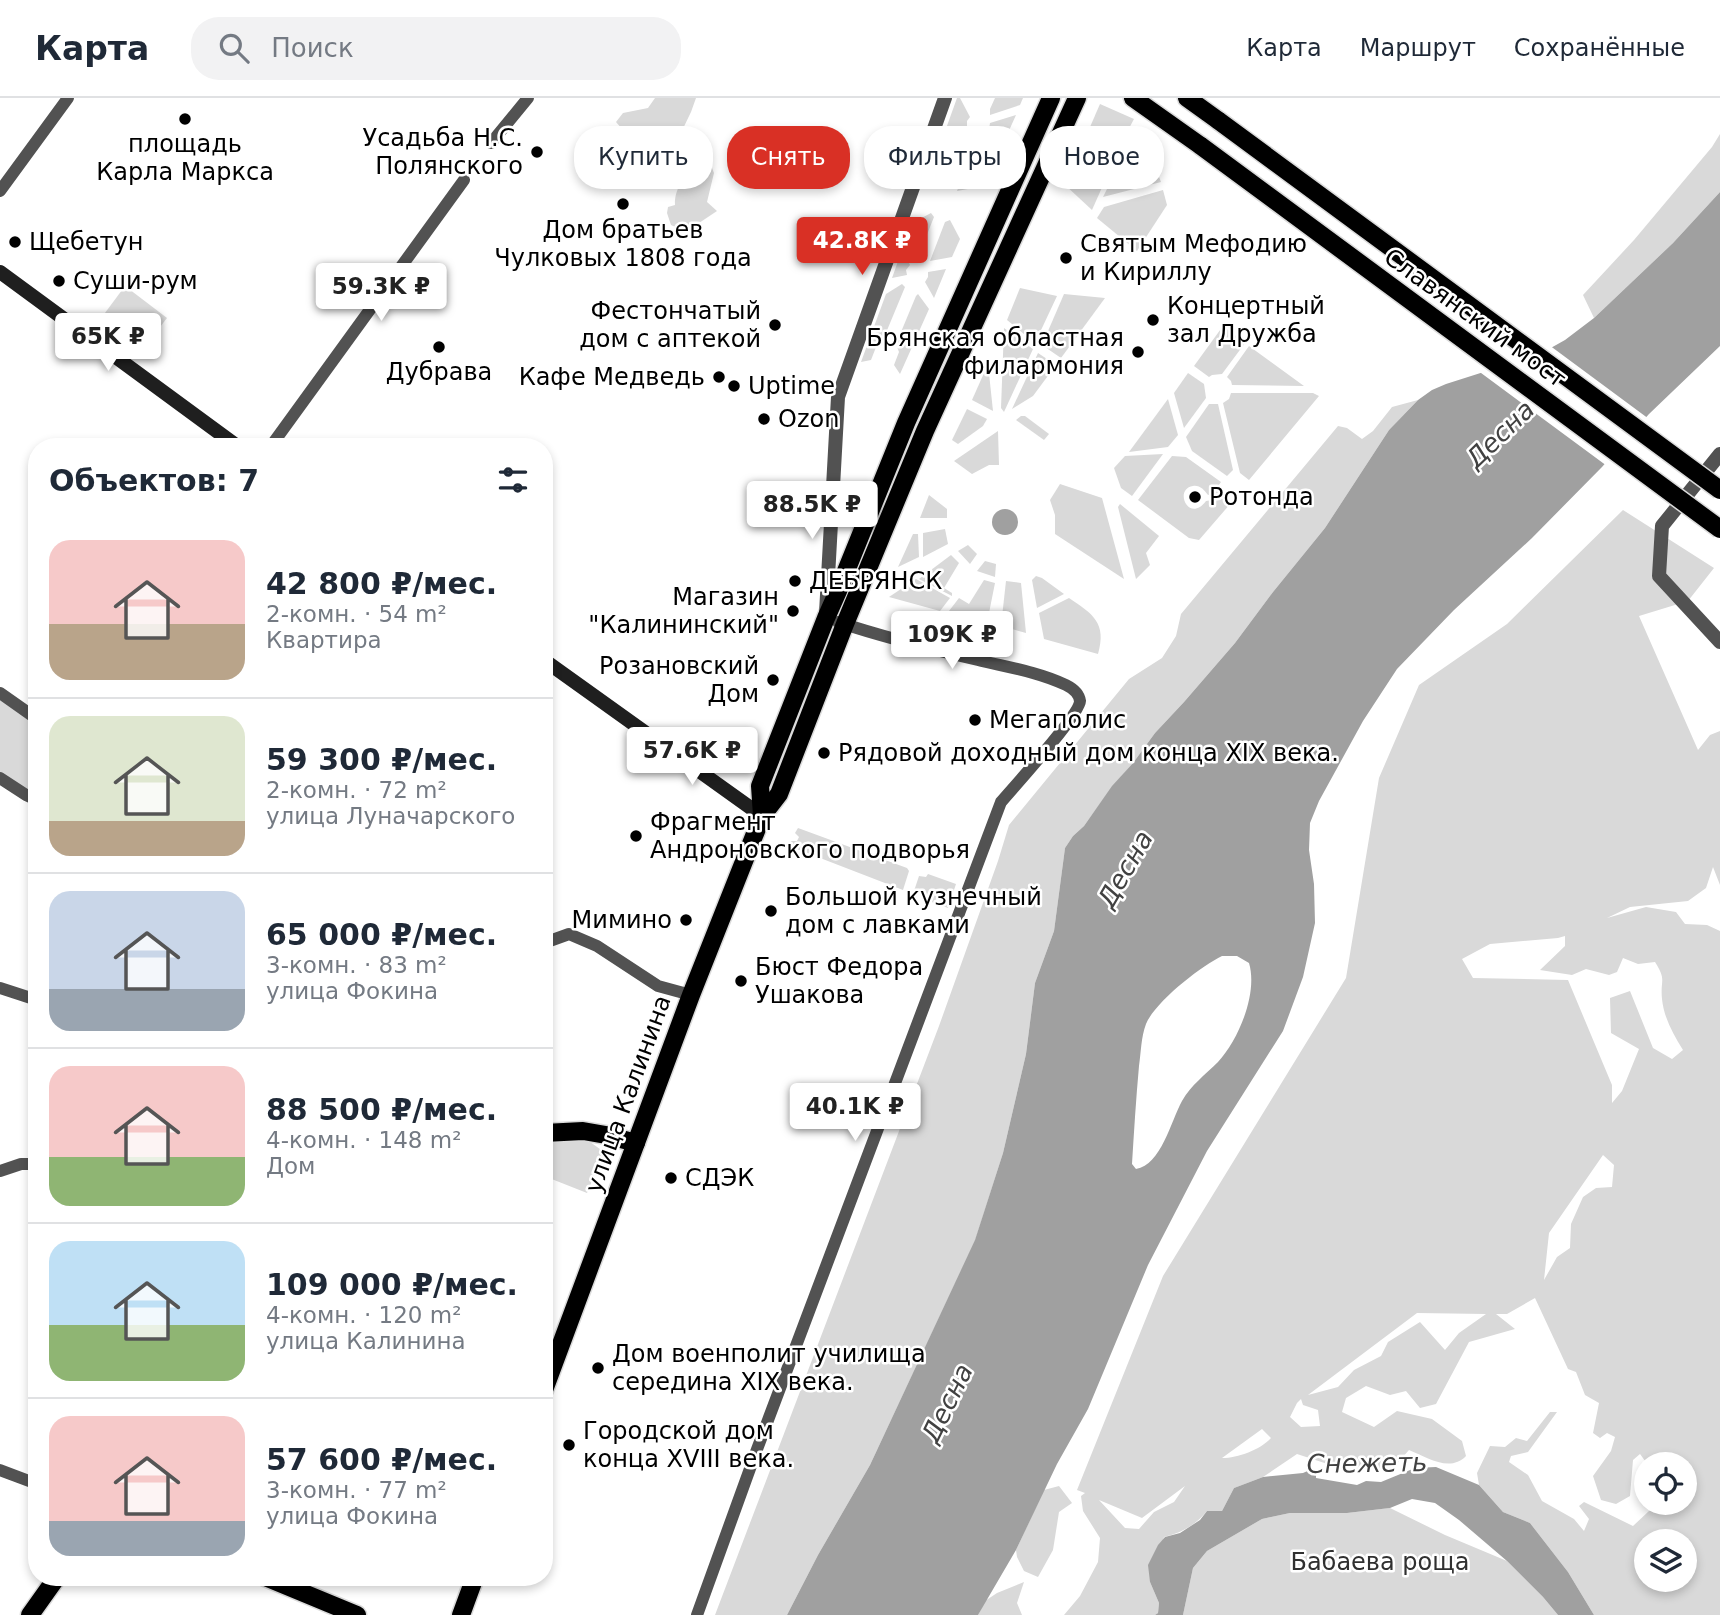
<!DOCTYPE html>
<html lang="ru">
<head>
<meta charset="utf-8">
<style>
	:root { --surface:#fff; --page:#f2f2f3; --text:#1f2937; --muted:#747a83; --line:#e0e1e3; --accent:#d93025 }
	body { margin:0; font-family:"DejaVu Sans",sans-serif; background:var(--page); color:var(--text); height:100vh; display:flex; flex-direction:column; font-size:26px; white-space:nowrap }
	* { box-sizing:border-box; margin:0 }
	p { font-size:23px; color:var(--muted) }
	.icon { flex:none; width:38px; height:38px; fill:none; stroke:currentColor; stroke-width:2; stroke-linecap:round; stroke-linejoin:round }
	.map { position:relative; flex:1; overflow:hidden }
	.sheet { position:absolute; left:28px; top:340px; width:525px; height:1148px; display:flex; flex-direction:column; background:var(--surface); border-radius:28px; box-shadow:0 4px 10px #0003 }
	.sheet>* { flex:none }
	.hud { position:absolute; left:574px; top:28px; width:665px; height:63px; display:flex; gap:14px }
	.controls { position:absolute; left:1634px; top:1354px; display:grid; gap:14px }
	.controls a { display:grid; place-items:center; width:63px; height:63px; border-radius:50%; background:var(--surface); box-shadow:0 4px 10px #0003; font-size:35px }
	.price { position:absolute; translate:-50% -60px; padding:0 16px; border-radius:7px; background:#fff; color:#222; font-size:23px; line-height:46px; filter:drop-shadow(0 2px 4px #0008) }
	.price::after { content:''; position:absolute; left:50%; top:42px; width:21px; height:16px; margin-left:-10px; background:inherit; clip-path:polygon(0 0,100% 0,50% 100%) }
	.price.selected { background:var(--accent); color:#fff }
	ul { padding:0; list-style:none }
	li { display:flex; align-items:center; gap:21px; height:175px; padding:0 21px }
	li+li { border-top:2px solid var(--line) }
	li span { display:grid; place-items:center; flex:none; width:196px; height:140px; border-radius:21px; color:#555 }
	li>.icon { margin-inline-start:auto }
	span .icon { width:84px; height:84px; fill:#fffc; stroke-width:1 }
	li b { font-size:30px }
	h2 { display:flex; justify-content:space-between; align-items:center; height:84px; padding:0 21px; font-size:30px }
	.pill { padding:0 24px; border-radius:28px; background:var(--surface); box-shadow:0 4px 10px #0003; font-size:24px; line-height:63px }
	.pill.selected { background:var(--accent); color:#fff }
	header { display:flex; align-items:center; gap:42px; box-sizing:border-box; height:98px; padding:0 35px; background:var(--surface); border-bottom:2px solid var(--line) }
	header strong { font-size:33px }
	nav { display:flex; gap:38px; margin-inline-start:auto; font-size:24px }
	.search { width:490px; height:63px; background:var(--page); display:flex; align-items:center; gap:18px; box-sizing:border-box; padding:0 24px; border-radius:28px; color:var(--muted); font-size:26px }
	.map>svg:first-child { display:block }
	.green { fill:#d9d9d9; fill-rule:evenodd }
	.water { fill:#a0a0a0; fill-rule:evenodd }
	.pier { fill:#fff }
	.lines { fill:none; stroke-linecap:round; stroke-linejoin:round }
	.primary-casing { stroke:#dbdbdb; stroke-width:21 }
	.minor { stroke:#525252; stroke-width:12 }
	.tertiary { stroke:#525252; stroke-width:14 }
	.secondary { stroke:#1f1f1f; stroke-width:14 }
	.primary { stroke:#000; stroke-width:18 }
	.primary-bridge-casing { stroke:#dbdbdb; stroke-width:21; stroke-linecap:butt }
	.primary-bridge { stroke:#000; stroke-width:18 }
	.poi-dot { fill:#000; stroke:#fff; stroke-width:2.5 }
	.labels { text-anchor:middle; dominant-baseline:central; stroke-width:5; stroke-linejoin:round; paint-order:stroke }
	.poi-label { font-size:24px; fill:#000; stroke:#fff; text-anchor:start }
	.street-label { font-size:24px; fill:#000; stroke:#fff }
	.park-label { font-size:24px; fill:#303030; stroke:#fff }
	.water-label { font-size:26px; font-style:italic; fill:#414141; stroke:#fff }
</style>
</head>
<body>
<header>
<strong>Карта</strong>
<div class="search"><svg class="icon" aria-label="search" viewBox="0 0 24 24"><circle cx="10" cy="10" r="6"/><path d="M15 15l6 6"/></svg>Поиск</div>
<nav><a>Карта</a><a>Маршрут</a><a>Сохранённые</a></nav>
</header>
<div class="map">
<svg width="1720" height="1517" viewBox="0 0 1720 1517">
	<rect width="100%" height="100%" fill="#fff"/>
	<g class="green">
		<path d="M655,0H696L691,14L678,41L686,53L669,82L654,64L649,54L636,47L616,24L623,15L648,10Z"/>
		<path d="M957,0H960L970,19L967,23V30L943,39Z"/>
		<path d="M995,0H1023L1020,7L990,17V11Z"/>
		<path d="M1100,6L1134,21L1118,51L1080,52Z"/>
		<path d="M1016,17L998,57L985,36L989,31L990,25Z"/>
		<path d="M1136,31L1146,45L1161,84L1103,99L1118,69C1133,69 1159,71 1145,48L1126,49Z"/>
		<path d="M1720,36V94L1673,145L1594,220L1583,197L1634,142L1712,49Z"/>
		<path d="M962,37L967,42L946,91L934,65L939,50Z"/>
		<path d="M980,44L992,71L984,88L957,93L976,46Z"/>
		<path d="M1116,58L1092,112L1064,86L1077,59Z"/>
		<path d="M698,62L712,70L714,75L707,104L717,113L693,129L684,133L671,127L667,115L668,109L675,107C674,90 687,74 698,62Z"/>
		<path d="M1163,92L1167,107L1137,153L1097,120L1104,109Z"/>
		<path d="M931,115L934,119L918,159L907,139L912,125Z"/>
		<path d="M950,122L960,141L952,159L930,163L945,124Z"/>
		<path d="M902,152L910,167L906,172L907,177L892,180Z"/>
		<path d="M946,171L934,200L925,184L928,179V174Z"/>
		<path d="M902,186L905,189L883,242L878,244L871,262L861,264L886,196Z"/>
		<path d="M125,188L167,220L143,251L102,219Z"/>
		<path d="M1020,190L1057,198L1035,245L1007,222Z"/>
		<path d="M918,196L929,211L900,276L894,267L899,254L896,246L916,198Z"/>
		<path d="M1064,196L1105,200L1061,260L1042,247Z"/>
		<path d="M1223,228L1245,245L1222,276L1212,277L1209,279L1194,268Z"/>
		<path d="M1004,230L1033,251L1004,314L1001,310Z"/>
		<path d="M1249,248L1304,288L1232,287L1231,283L1227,279Z"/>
		<path d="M1038,255L1056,267L1033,298L1012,311Z"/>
		<path d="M988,266L993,313L972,302Z"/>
		<path d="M1188,275L1204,286L1206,300L1184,330L1174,295Z"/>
		<path d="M1231,295H1313L1319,298L1249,382L1240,375L1223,305L1229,301Z"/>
		<path d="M1168,301L1178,337L1168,349L1129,354Z"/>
		<path d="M1418,302L1389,332L1325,430L1273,494L1235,545L1184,604L1155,635L1133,665L1112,689L1084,728L1073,738L1065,750L1054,833L1035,885L1026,956L1003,1055L975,1143L870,1367L818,1457L787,1517H715L939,928L998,763L1009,727L1129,581L1162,560L1176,538L1181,516L1338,328L1347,330L1362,341L1373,333L1392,309Z"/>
		<path d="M1209,306H1218L1233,372L1227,378L1192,353L1186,339Z"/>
		<path d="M967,311L987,321L983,328L958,346L952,342Z"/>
		<path d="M1021,318H1025L1049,336L1044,342L1016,322Z"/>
		<path d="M998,333L999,367H989L972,376L954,363Z"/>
		<path d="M1163,356L1132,398L1121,390L1114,370L1125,358Z"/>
		<path d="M1172,358L1186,359L1221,384L1216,391L1219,395L1208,397C1204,392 1200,387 1193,388C1173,391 1189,426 1206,403L1225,400L1231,405L1199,442L1189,440L1138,402Z"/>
		<path d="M1060,386L1102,400L1124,481L1055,436V417L1050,402Z"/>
		<path d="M929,397L947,411V420H920Z"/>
		<path d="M1120,406L1159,438L1146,455L1150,467L1136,481L1118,409Z"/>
		<path d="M1623,412L1714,470L1688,503L1639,518L1698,652L1710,637L1720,633V787L1713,769L1706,790L1688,803L1630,809L1607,820L1646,809L1676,814L1685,826L1707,827L1720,833V1517H1594L1568,1474L1530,1425L1503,1414L1479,1387L1477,1375L1490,1348L1505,1349L1516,1340L1527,1343L1550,1314H1557L1528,1354L1511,1358L1509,1364L1528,1377L1542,1403L1574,1421L1584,1433L1589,1421L1579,1408L1584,1404L1633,1428L1649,1413L1662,1408L1661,1405H1685V1367H1648L1640,1356L1633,1362L1630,1398L1616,1406L1601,1402L1593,1378L1611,1353L1615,1339L1607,1335L1600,1340L1593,1335L1599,1305L1585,1297L1576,1274L1568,1271L1535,1200L1507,1216H1496L1515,1231L1469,1244L1436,1306L1420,1310L1406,1293L1390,1297L1366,1288L1346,1300L1342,1314L1374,1329L1397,1313L1432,1321L1462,1343L1466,1358C1450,1375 1426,1359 1409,1352L1394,1369L1349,1373L1297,1356L1263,1379L1234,1390L1222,1413H1207C1196,1427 1181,1435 1164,1439L1150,1484L1159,1505L1158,1515L1155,1517H1064L1080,1498L1098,1464L1100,1440L1083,1413L1081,1398L1085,1395L1077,1392L1163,1178L1346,880L1379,680L1419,587L1507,526ZM1565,838V848L1540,872L1572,877L1586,871L1609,877L1617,874L1623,860L1638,866L1655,864C1667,883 1660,881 1662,901C1664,920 1673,936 1683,952L1672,961L1653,950L1630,893L1610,900L1611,935L1639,951L1622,993L1612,1005V987L1568,882L1473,880L1462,861L1490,846L1558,840ZM1603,1057L1614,1067L1612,1089L1596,1090L1583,1099L1571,1126L1570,1150L1557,1159L1544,1182L1549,1135ZM1417,1215L1486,1216L1459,1235L1445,1252L1420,1224L1388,1244L1381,1258L1354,1272L1338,1289L1308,1297ZM1301,1301L1303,1307L1318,1312L1320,1328L1301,1329L1290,1319L1297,1305ZM1262,1331L1271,1340C1260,1352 1238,1360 1222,1360ZM1185,1388L1174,1404L1154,1414L1139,1431L1125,1430L1099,1402L1142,1420ZM1647,1444H1685V1482H1647Z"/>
		<path d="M945,431L948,446L923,459V435Z"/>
		<path d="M913,436H918L919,459L898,469Z"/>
		<path d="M968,447L977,456L970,466L958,453Z"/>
		<path d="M951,457L959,465L944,490L952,495V498L919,481Z"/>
		<path d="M985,463L996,466L995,479L977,473Z"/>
		<path d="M1036,478L1042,480L1064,496L1037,510L1032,482Z"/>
		<path d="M916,481L950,500L940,513L889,499Z"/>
		<path d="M984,482L995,485L987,525L949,513L959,500L969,506Z"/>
		<path d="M1006,483L1021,485L1026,535L1001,528Z"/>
		<path d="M1069,500C1093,516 1107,525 1098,556L1044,541L1039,515Z"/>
		<path d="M0,599L37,627V699L0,675Z"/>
		<path d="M798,730L907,770L909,773L903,792L789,748L791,743H797L799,739L795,735Z"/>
		<path d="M928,776L956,786L948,810L929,803L928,798L914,793L919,778L926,779Z"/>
		<path d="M544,1041H586L604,1054L587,1095L544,1078Z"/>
		<path d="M1059,1388L1072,1405L1059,1414L1053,1452L1038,1479L1024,1473L1017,1459L1016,1452L1044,1392Z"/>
		<path d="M1390,1410L1445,1437L1507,1463L1543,1499L1558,1517H1183L1193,1470L1207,1453L1262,1421L1290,1415H1347Z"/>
		<path d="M1024,1484L1017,1505L1022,1517H978L985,1503L997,1495Z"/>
	</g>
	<g class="water">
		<path d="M1720,94V248L1649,316L1602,369L1532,440L1454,512L1397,571L1363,623L1319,703L1310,725L1309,752L1314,786L1315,825L1303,879L1283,933L1207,1053L1148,1167L1088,1311L1057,1366L1016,1452L978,1517H787L818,1457L870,1367L975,1142L1003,1055L1026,956L1035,885L1054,833L1065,750L1073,738L1084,728L1112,688L1133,665L1155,635L1184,604L1235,545L1273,494L1325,430L1389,332L1418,302L1432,292L1446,286L1540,256L1565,242L1594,220L1673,145ZM1222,858H1237L1249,865C1258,895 1239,941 1218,964C1205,977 1191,987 1182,1003C1171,1023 1161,1067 1136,1071L1132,1066C1134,1033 1136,1001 1139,968C1141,955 1141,939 1146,926C1155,904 1201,868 1222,858Z"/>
		<circle cx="1005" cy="424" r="13"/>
		<path d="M1436,1369L1479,1387L1503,1414L1530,1425L1568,1474L1594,1517H1558L1543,1499L1507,1463L1459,1422L1435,1405L1412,1401L1390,1410L1347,1415H1290L1262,1421L1207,1453L1193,1470L1183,1517H1155L1158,1515L1159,1505L1150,1484L1148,1467L1158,1447L1165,1439L1180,1435L1200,1422L1207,1413H1222L1234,1390L1263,1379L1303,1375L1312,1371L1316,1374V1380L1357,1387L1366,1383L1381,1384L1415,1370Z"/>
	</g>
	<path class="pier" d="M1549,247L1649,321L1607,368L1477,272L1538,253Z"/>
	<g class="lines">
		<defs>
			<g id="primary">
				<path d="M1133,0L1201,48"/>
				<path d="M1187,0L1219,23"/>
				<path d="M762,718L760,688L826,520L838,493L906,325L1051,0"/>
				<path d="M544,1035L583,1033L606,1037L636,1045"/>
				<path d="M544,1292L691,897L762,718L779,696L845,526L925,333L1077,0"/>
				<path d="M265,1479L357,1517"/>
				<path d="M30,1517L57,1479"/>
				<path d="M461,1517L475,1479"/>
			</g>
		</defs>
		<use href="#primary" class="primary-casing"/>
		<g class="minor">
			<path d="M491,45L528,0"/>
			<path d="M0,93L68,0"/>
			<path d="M271,348L464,82"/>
			<path d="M0,595L37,621"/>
			<path d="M0,680L26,697L37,702"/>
			<path d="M544,845L569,836L597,848L658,888L691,897"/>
			<path d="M0,890L37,902"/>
			<path d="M0,1073L21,1066H37"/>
			<path d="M0,1372L37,1386"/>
			<path d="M697,1517L756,1354L1001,704C1013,690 1080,616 1080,603C1079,595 1072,590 1066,587C1039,574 1007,569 978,562C931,551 883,539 838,524"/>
		</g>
		<g class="tertiary">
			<path d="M1720,356L1662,428L1659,478L1720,544"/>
			<path d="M826,515L838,299L945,0"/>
		</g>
		<g class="secondary">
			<path d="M0,174L237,348"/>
			<path d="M544,562L762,718"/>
		</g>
		<use href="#primary" class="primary"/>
		<defs>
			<g id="primary-bridge">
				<path d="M1219,23L1720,392"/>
				<path d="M1201,48L1720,431"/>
			</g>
		</defs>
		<use href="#primary-bridge" class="primary-bridge-casing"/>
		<use href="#primary-bridge" class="primary-bridge"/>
	</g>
	<g class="poi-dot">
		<circle cx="185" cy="21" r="7"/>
		<circle cx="537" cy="54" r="7"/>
		<circle cx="623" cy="106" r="7"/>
		<circle cx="15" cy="144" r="7"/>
		<circle cx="1066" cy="160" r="7"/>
		<circle cx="59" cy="183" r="7"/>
		<circle cx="1153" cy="222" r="7"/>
		<circle cx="775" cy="227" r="7"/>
		<circle cx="439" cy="249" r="7"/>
		<circle cx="1138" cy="254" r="7"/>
		<circle cx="719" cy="279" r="7"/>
		<circle cx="734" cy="288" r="7"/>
		<circle cx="764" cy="321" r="7"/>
		<circle cx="1195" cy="399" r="7"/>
		<circle cx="795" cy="483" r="7"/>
		<circle cx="793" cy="513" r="7"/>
		<circle cx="773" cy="582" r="7"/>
		<circle cx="975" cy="622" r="7"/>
		<circle cx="824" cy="655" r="7"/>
		<circle cx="636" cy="738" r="7"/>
		<circle cx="771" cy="813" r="7"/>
		<circle cx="686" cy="822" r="7"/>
		<circle cx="741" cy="883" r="7"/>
		<circle cx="671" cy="1080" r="7"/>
		<circle cx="598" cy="1270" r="7"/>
		<circle cx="569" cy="1347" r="7"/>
	</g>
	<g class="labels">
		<g class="poi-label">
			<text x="523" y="40" text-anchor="end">Усадьба Н.С.<tspan x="523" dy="28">Полянского</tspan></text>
			<text x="185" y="46" text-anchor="middle">площадь<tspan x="185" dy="28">Карла Маркса</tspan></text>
			<text x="623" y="132" text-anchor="middle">Дом братьев<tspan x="623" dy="28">Чулковых 1808 года</tspan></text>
			<text x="29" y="144">Щебетун</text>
			<text x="1080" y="146">Святым Мефодию<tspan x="1080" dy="28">и Кириллу</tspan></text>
			<text x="73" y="183">Суши-рум</text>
			<text x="1167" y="208">Концертный<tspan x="1167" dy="28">зал Дружба</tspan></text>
			<text x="761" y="213" text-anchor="end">Фестончатый<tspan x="761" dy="28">дом с аптекой</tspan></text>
			<text x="1124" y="240" text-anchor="end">Брянская областная<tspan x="1124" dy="28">филармония</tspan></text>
			<text x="439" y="274" text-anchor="middle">Дубрава</text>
			<text x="705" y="279" text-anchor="end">Кафе Медведь</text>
			<text x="748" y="288">Uptime</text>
			<text x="778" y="321">Ozon</text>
			<text x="1209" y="399">Ротонда</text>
			<text x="809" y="483">ДЕБРЯНСК</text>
			<text x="779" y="499" text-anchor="end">Магазин<tspan x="779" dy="28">"Калининский"</tspan></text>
			<text x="759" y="568" text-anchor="end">Розановский<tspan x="759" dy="28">Дом</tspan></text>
			<text x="989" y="622">Мегаполис</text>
			<text x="838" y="655">Рядовой доходный дом конца XIX века.</text>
			<text x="650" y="724">Фрагмент<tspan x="650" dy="28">Андроновского подворья</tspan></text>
			<text x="785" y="799">Большой кузнечный<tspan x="785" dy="28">дом с лавками</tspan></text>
			<text x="672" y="822" text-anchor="end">Мимино</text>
			<text x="755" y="869">Бюст Федора<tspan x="755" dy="28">Ушакова</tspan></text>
			<text x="685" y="1080">СДЭК</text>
			<text x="612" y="1256">Дом военполит училища<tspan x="612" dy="28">середина XIX века.</tspan></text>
			<text x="583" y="1333">Городской дом<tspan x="583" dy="28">конца XVIII века.</tspan></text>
		</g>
		<g class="street-label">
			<text transform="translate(1475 220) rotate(36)">Славянский мост</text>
			<text transform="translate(628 996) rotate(-70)">улица Калинина</text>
		</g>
		<g class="park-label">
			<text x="1380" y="1464">Бабаева роща</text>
		</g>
		<g class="water-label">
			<text transform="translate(1500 336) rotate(-44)">Десна</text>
			<text transform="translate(1125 771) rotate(-60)">Десна</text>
			<text transform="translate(947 1305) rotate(-64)">Десна</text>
			<text transform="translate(1367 1365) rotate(-1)">Снежеть</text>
		</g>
	</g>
</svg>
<div class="controls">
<a><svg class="icon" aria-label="locate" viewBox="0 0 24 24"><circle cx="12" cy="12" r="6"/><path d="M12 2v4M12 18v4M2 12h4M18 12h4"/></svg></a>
<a><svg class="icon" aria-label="layers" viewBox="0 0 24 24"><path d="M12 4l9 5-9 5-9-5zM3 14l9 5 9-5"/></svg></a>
</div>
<b class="price selected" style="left:862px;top:179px">42.8K ₽</b>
<b class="price" style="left:381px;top:225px">59.3K ₽</b>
<b class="price" style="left:108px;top:275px">65K ₽</b>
<b class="price" style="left:812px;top:443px">88.5K ₽</b>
<b class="price" style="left:952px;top:573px">109K ₽</b>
<b class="price" style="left:692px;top:689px">57.6K ₽</b>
<b class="price" style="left:855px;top:1045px">40.1K ₽</b>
<div class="hud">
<a class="pill">Купить</a>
<a class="pill selected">Снять</a>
<a class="pill">Фильтры</a>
<a class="pill">Новое</a>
</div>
<section class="sheet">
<h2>Объектов: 7<svg class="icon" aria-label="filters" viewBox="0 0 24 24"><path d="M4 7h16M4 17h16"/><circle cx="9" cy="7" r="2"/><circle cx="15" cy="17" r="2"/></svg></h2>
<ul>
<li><span style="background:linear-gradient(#f6c9c9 60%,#b9a48a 0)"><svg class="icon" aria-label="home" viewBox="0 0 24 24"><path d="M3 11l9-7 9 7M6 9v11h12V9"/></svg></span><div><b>42 800 ₽/мес.</b><p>2-комн. · 54 m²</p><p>Квартира</p></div></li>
<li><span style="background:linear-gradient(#dfe7d0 75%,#b9a48a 0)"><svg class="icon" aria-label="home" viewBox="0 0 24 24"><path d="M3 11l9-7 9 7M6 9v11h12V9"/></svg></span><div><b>59 300 ₽/мес.</b><p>2-комн. · 72 m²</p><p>улица Луначарского</p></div></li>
<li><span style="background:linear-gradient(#c9d6e8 70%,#9aa5b1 0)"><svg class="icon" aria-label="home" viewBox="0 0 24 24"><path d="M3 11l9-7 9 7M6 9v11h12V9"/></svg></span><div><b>65 000 ₽/мес.</b><p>3-комн. · 83 m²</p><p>улица Фокина</p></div></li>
<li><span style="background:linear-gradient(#f6c9c9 65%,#8fb573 0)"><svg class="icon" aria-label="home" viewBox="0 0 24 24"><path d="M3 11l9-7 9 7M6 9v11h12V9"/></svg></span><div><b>88 500 ₽/мес.</b><p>4-комн. · 148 m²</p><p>Дом</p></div></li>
<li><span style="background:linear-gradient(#bfe0f5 60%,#8fb573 0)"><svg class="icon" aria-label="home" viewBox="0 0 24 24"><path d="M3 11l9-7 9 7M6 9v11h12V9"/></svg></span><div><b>109 000 ₽/мес.</b><p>4-комн. · 120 m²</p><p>улица Калинина</p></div></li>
<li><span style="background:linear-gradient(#f6c9c9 75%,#9aa5b1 0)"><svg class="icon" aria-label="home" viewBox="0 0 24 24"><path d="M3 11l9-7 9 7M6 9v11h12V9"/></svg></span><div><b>57 600 ₽/мес.</b><p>3-комн. · 77 m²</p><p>улица Фокина</p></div></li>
</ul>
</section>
</div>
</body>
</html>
